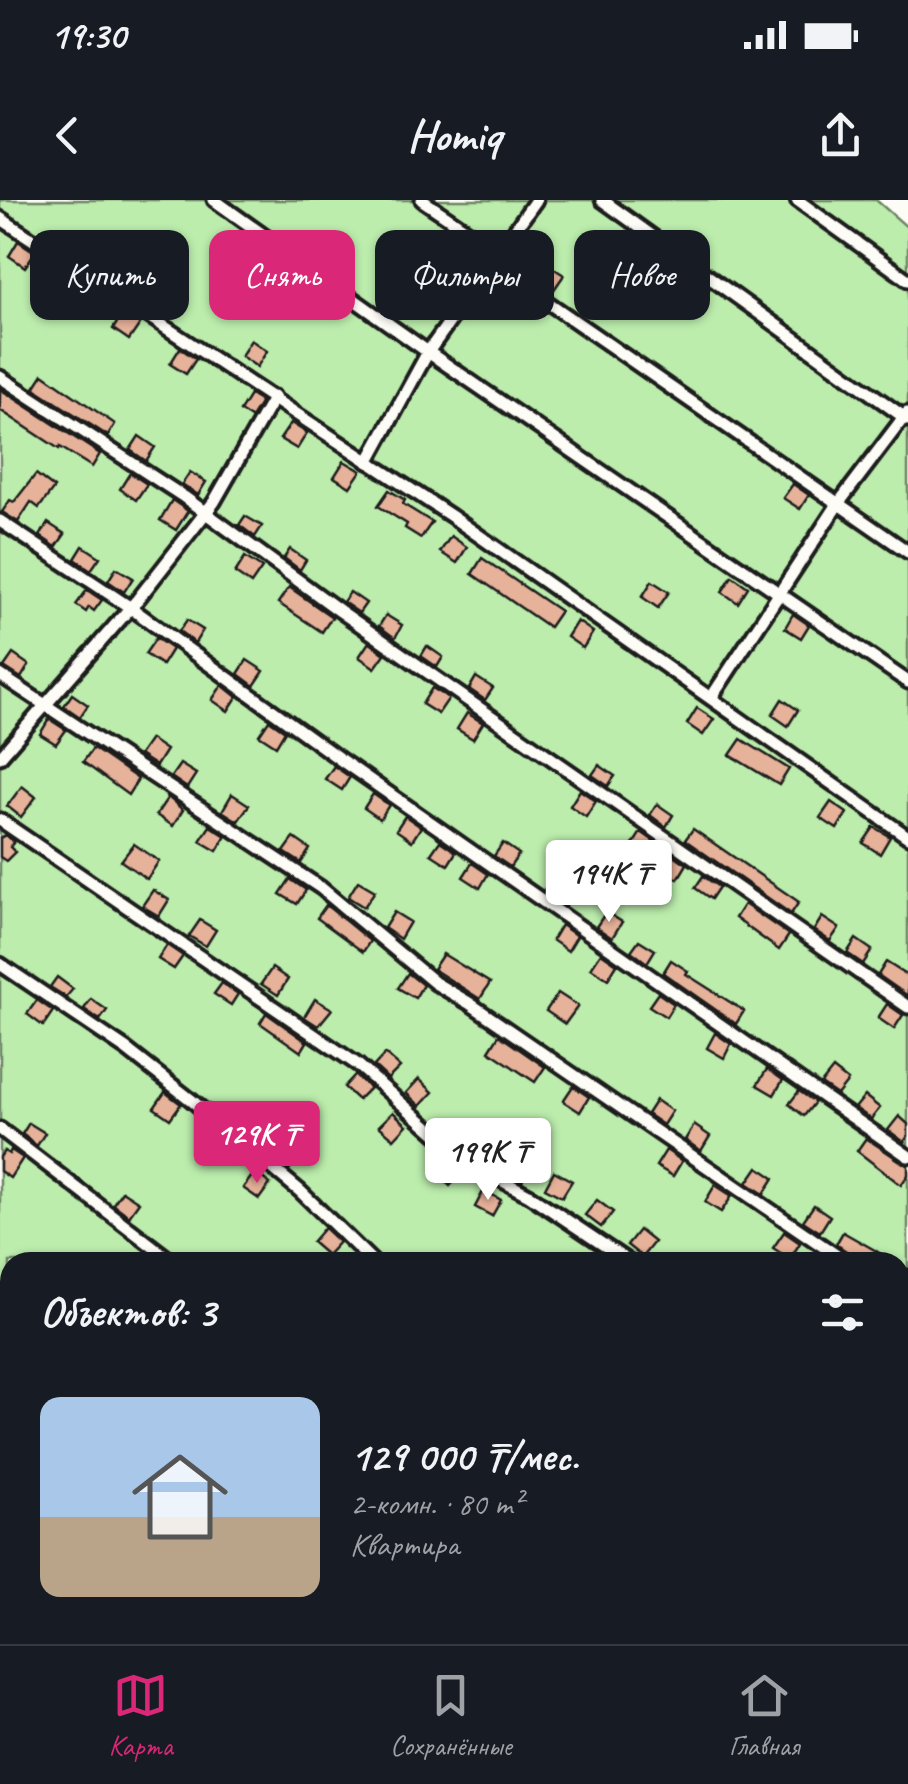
<!DOCTYPE html>
<html lang="ru">
<head>
<meta charset="utf-8">
<style>
	:root { --surface:#171b24; --page:#242831; --text:#f1f3f6; --muted:#9ea1a6; --line:#363941; --accent:#db2777 }
	body { margin:0; font-family:Caveat,sans-serif; background:var(--page); color:var(--text); height:100vh; display:flex; flex-direction:column; font-size:38px; white-space:nowrap }
	* { box-sizing:border-box; margin:0 }
	p { font-size:32px; color:var(--muted) }
	.icon { flex:none; width:55px; height:55px; fill:none; stroke:currentColor; stroke-width:2; stroke-linecap:round; stroke-linejoin:round }
	.map { position:relative; flex:1; overflow:hidden }
	.sheet { position:absolute; left:0px; top:1052px; width:910px; height:392px; display:flex; flex-direction:column; background:var(--surface); border-radius:30px 30px 0 0; box-shadow:0 2px 8px #0004 }
	.sheet>* { flex:none }
	.guide { position:absolute; left:30px; top:30px; width:850px; height:90px; display:flex; gap:20px }
	.price { position:absolute; translate:-50% -85px; padding:0 22px; border-radius:10px; background:#fff; color:#222; font-size:32px; line-height:65px; filter:drop-shadow(0 2px 5px #0008) }
	.price::after { content:''; position:absolute; left:50%; top:60px; width:30px; height:22px; margin-left:-15px; background:inherit; clip-path:polygon(0 0,100% 0,50% 100%) }
	.price.selected { background:var(--accent); color:#fff }
	ul { padding:0; list-style:none }
	li { display:flex; align-items:center; gap:30px; height:250px; padding:0 40px }
	li span { display:grid; place-items:center; flex:none; width:280px; height:200px; border-radius:20px; color:#555 }
	li>.icon { margin-inline-start:auto }
	span .icon { width:120px; height:120px; fill:#fffc; stroke-width:1 }
	li b { font-size:42px }
	h2 { display:flex; justify-content:space-between; align-items:center; height:120px; padding:0 40px; font-size:42px }
	.chip { padding:0 35px; border-radius:20px; background:var(--surface); box-shadow:0 2px 8px #0004; font-size:35px; line-height:90px }
	.chip.selected { background:var(--accent); color:#fff }
	.status { display:flex; justify-content:space-between; align-items:center; height:70px; padding:0 50px; background:var(--surface); direction:ltr }
	.status svg { height:28px; fill:currentColor }
	header { display:flex; justify-content:space-between; align-items:center; height:130px; padding:0 40px; background:var(--surface); font-size:45px; font-weight:800 }
	.tab-bar { display:flex; justify-content:space-around; align-items:center; height:140px; border-top:2px solid var(--line); background:var(--surface); font-size:28px; color:var(--muted) }
	.tab-bar a { display:grid; justify-items:center; gap:5px }
	.tab-bar .selected { color:var(--accent) }
	.map>svg:first-child { display:block }
	.green { fill:#bcedad; stroke:#6c8464; stroke-width:2.5; fill-rule:evenodd }
	.building { fill:#e7b29a; stroke:#1c1c1c; stroke-width:2.5 }
	.lines { fill:none; stroke-linecap:round; stroke-linejoin:round }
	.street-casing { stroke:#1c1c1c; stroke-width:19 }
	.street { stroke:#fdfcf7; stroke-width:11 }
</style>
</head>
<body>
<div class="status"><b>19:30</b><svg viewBox="0 0 49 12"><path d="M0 12V9h3v3zM5 12V6h3v6zM10 12V3h3v9zM15 12V0h3v12zM26 1h20v11H26zM47 4h2v5h-2z"/></svg></div>
<header><svg class="icon" aria-label="back" viewBox="0 0 24 24"><path d="M15 5l-7 7 7 7"/></svg>Homiq<svg class="icon" aria-label="share" viewBox="0 0 24 24"><path d="M12 15V3M7 8l5-5 5 5M5 13v7h14v-7"/></svg></header>
<div class="map">
<svg width="908" height="1444" viewBox="0 0 908 1444">
	<rect width="100%" height="100%" fill="#fdfcf7"/>
	<filter id="ink" filterUnits="userSpaceOnUse"><feTurbulence type="fractalNoise" baseFrequency=".01" numOctaves="2"/><feDisplacementMap in="SourceGraphic" scale="20" xChannelSelector="R" yChannelSelector="G"/><feConvolveMatrix kernelMatrix="1 2 1 2 8 2 1 2 1" color-interpolation-filters="sRGB"/></filter>
	<g filter="url(#ink)">
		<path class="green" d="M0,0H876L908,28V1444H0ZM10,1062H900V1435H10Z"/>
		<g class="building">
			<path d="M83,31L99,42L89,58L72,47Z"/>
			<path d="M18,41L35,52L25,67L9,56Z"/>
			<path d="M547,64L564,75L553,91L537,81Z"/>
			<path d="M62,70L78,81L69,95L53,85Z"/>
			<path d="M123,113L140,124L129,140L113,129Z"/>
			<path d="M251,140L267,151L257,167L241,156Z"/>
			<path d="M180,148L196,159L186,174L170,164Z"/>
			<path d="M43,174L115,224L108,236L34,188Z"/>
			<path d="M0,189L100,254L92,267L60,247L59,249L0,210Z"/>
			<path d="M250,195L261,202L251,218L240,211Z"/>
			<path d="M291,223L307,233L297,249L280,239Z"/>
			<path d="M139,236L155,247L146,261L130,250Z"/>
			<path d="M344,261L361,271L350,287L334,277Z"/>
			<path d="M190,272L206,282L198,295L182,284Z"/>
			<path d="M130,273L147,284L136,300L120,289Z"/>
			<path d="M36,274L54,288L39,308L31,302L18,322L2,312L10,300L14,302Z"/>
			<path d="M793,284L809,295L800,309L783,298Z"/>
			<path d="M389,290L405,300L403,304L432,322L421,338L405,328L407,324L378,306Z"/>
			<path d="M172,300L188,311L176,330L160,320Z"/>
			<path d="M245,316L262,326L255,337L239,325Z"/>
			<path d="M48,323L65,334L56,347L40,336Z"/>
			<path d="M451,336L467,347L457,363L440,352Z"/>
			<path d="M83,346L100,357L91,370L75,359Z"/>
			<path d="M290,349L306,360L300,370L284,358Z"/>
			<path d="M245,357L262,368L251,384L235,373Z"/>
			<path d="M482,358L560,411L549,427L472,374Z"/>
			<path d="M116,368L133,378L124,392L108,381Z"/>
			<path d="M732,376L748,387L738,403L722,392Z"/>
			<path d="M652,381L669,392L658,408L642,397Z"/>
			<path d="M289,387L332,417L322,432L278,403Z"/>
			<path d="M87,390L102,400L94,411L89,407L86,412L76,405Z"/>
			<path d="M350,392L366,403L359,413L343,402Z"/>
			<path d="M793,414L809,425L801,438L785,428Z"/>
			<path d="M386,415L402,425L395,438L379,426Z"/>
			<path d="M187,420L203,430L195,443L179,431Z"/>
			<path d="M577,421L593,432L583,448L567,437Z"/>
			<path d="M156,438L172,449L162,465L145,454Z"/>
			<path d="M369,442L385,454L375,468L359,457Z"/>
			<path d="M427,446L443,457L437,467L421,456Z"/>
			<path d="M13,454L29,465L21,478L4,467Z"/>
			<path d="M247,460L264,471L254,486L238,474Z"/>
			<path d="M476,477L493,488L485,500L469,489Z"/>
			<path d="M222,485L237,497L228,511L212,500Z"/>
			<path d="M432,488L449,498L438,514L422,504Z"/>
			<path d="M72,494L88,505L80,517L64,506Z"/>
			<path d="M782,499L798,510L788,526L772,515Z"/>
			<path d="M697,508L714,519L703,535L687,524Z"/>
			<path d="M467,513L483,523L473,539L457,529Z"/>
			<path d="M49,519L66,530L56,544L40,534Z"/>
			<path d="M269,520L285,531L276,546L259,535Z"/>
			<path d="M150,539L166,550L156,566L139,555Z"/>
			<path d="M741,539L789,569L779,585L730,555Z"/>
			<path d="M93,548L138,579L128,595L83,562Z"/>
			<path d="M180,564L196,574L187,588L171,577Z"/>
			<path d="M599,565L615,576L608,586L592,575Z"/>
			<path d="M334,566L350,577L342,590L325,579Z"/>
			<path d="M22,586L36,597L21,617L7,606Z"/>
			<path d="M580,590L596,601L586,617L570,606Z"/>
			<path d="M232,594L249,605L238,621L222,611Z"/>
			<path d="M373,594L389,605L380,619L364,608Z"/>
			<path d="M168,597L183,610L173,626L156,615Z"/>
			<path d="M831,602L847,613L837,629L820,618Z"/>
			<path d="M657,604L673,615L666,627L650,615Z"/>
			<path d="M405,616L421,627L412,641L396,630Z"/>
			<path d="M210,626L226,636L217,651L200,641Z"/>
			<path d="M874,627L890,637L880,654L863,643Z"/>
			<path d="M693,629L799,702L791,714L685,640Z"/>
			<path d="M641,632L687,664L678,679L631,648Z"/>
			<path d="M6,635L14,642L10,647L15,652L6,661L0,657V638Z"/>
			<path d="M294,638L310,649L301,663L284,652Z"/>
			<path d="M440,641L456,652L448,665L431,654Z"/>
			<path d="M503,643L519,654L510,667L494,656Z"/>
			<path d="M134,644L159,661L147,679L121,661Z"/>
			<path d="M472,663L488,674L480,688L463,677Z"/>
			<path d="M703,676L719,687L711,699L695,688Z"/>
			<path d="M552,677L568,688L560,701L544,690Z"/>
			<path d="M290,679L306,690L297,704L280,694Z"/>
			<path d="M358,681L375,691L364,707L348,697Z"/>
			<path d="M153,690L169,700L159,716L142,706Z"/>
			<path d="M744,704L789,735L779,750L735,718Z"/>
			<path d="M326,705L370,741L363,752L317,718Z"/>
			<path d="M394,712L410,722L400,739L384,728Z"/>
			<path d="M606,712L622,722L612,738L596,727Z"/>
			<path d="M822,717L839,728L830,741L814,730Z"/>
			<path d="M200,720L216,730L206,746L189,736Z"/>
			<path d="M561,725L577,736L568,751L552,740Z"/>
			<path d="M856,739L872,750L863,764L847,753Z"/>
			<path d="M639,740L655,750L647,763L631,751Z"/>
			<path d="M167,745L183,756L174,769L158,759Z"/>
			<path d="M601,753L617,764L608,779L591,768Z"/>
			<path d="M443,754L490,783L480,799L433,769Z"/>
			<path d="M671,760L688,771L686,774L744,811L736,824L663,773Z"/>
			<path d="M886,762L908,776V796L878,775Z"/>
			<path d="M272,768L288,779L278,795L261,784Z"/>
			<path d="M408,773L423,785L415,798L398,788Z"/>
			<path d="M57,777L73,789L66,797L50,787Z"/>
			<path d="M222,783L238,794L231,805L214,794Z"/>
			<path d="M558,793L578,806L565,824L546,811Z"/>
			<path d="M658,793L674,804L666,817L649,806Z"/>
			<path d="M91,799L107,810L100,820L84,809Z"/>
			<path d="M315,799L332,809L318,826L304,817Z"/>
			<path d="M37,800L53,811L43,826L27,814Z"/>
			<path d="M887,804L903,815L894,829L878,818Z"/>
			<path d="M266,813L307,842L301,852L260,823Z"/>
			<path d="M715,833L731,844L724,858L707,848Z"/>
			<path d="M499,835L545,867L535,882L489,851Z"/>
			<path d="M385,854L400,867L388,879L374,866Z"/>
			<path d="M767,869L783,880L774,895L757,885Z"/>
			<path d="M833,869L848,881L837,895L821,884Z"/>
			<path d="M355,875L370,888L358,900L344,887Z"/>
			<path d="M419,879L433,892L420,906L406,893Z"/>
			<path d="M573,886L589,897L580,912L563,901Z"/>
			<path d="M799,891L815,902L804,916L789,904Z"/>
			<path d="M165,892L181,904L170,919L154,908Z"/>
			<path d="M865,896L880,908L871,919L855,908Z"/>
			<path d="M656,900L672,911L663,925L647,914Z"/>
			<path d="M393,912L407,925L394,939L379,926Z"/>
			<path d="M899,916L908,924V936L904,942L888,930Z"/>
			<path d="M29,923L45,933L37,946L22,934Z"/>
			<path d="M694,925L710,936L701,951L685,940Z"/>
			<path d="M493,926L510,936L501,953L484,943Z"/>
			<path d="M213,934L229,945L218,961L202,950Z"/>
			<path d="M866,938L908,966V975L901,985L857,951Z"/>
			<path d="M284,944L300,956L289,970L274,957Z"/>
			<path d="M11,950L23,958L10,978L0,971V957L4,951L9,954Z"/>
			<path d="M666,950L682,961L673,976L656,966Z"/>
			<path d="M513,957L530,967L522,981L505,972Z"/>
			<path d="M449,958L463,972L450,986L436,973Z"/>
			<path d="M758,967L774,978L764,994L747,983Z"/>
			<path d="M554,971L572,981L562,997L545,988Z"/>
			<path d="M255,972L270,984L259,999L243,988Z"/>
			<path d="M715,985L732,996L721,1012L705,1002Z"/>
			<path d="M484,990L501,1000L492,1016L475,1007Z"/>
			<path d="M122,991L139,1002L129,1016L113,1004Z"/>
			<path d="M597,1000L613,1012L601,1027L585,1015Z"/>
			<path d="M814,1005L830,1016L820,1032L803,1021Z"/>
			<path d="M324,1028L339,1042L327,1055L312,1042Z"/>
			<path d="M639,1030L654,1042L642,1057L627,1045Z"/>
			<path d="M784,1032L800,1043L790,1059L773,1048Z"/>
			<path d="M843,1032L873,1049L894,1062H855L852,1055L836,1044Z"/>
		</g>
		<g class="lines">
			<defs>
				<g id="street">
					<path d="M214,0L428,152L908,482"/>
					<path d="M422,0L499,52"/>
					<path d="M602,0L908,220"/>
					<path d="M797,0L908,80"/>
					<path d="M0,18L451,316L908,637"/>
					<path d="M491,63L908,352"/>
					<path d="M0,177L184,297L340,411L908,807"/>
					<path d="M368,262L428,152L536,0"/>
					<path d="M0,321L131,408L341,560L908,956"/>
					<path d="M0,475L321,688L435,783L469,803L846,1062"/>
					<path d="M711,498L838,304L907,213"/>
					<path d="M0,557L138,399L214,302L274,197"/>
					<path d="M0,620L358,865L469,963L529,995L629,1062"/>
					<path d="M0,764L126,849L190,899L300,991L373,1062"/>
					<path d="M0,929L173,1062"/>
					<path d="M900,1091L908,1077"/>
					<path d="M900,1100L908,1105"/>
					<path d="M0,1104L10,1111"/>
					<path d="M900,1249L908,1254"/>
					<path d="M0,1253L10,1260"/>
					<path d="M900,1385L908,1383"/>
					<path d="M900,1401L908,1403"/>
					<path d="M0,1405L10,1412"/>
					<path d="M900,1431L908,1440"/>
					<path d="M43,1435L56,1444"/>
					<path d="M253,1435L265,1444"/>
					<path d="M464,1435L476,1444"/>
					<path d="M720,1435L728,1444"/>
				</g>
			</defs>
			<use href="#street" class="street-casing"/>
			<use href="#street" class="street"/>
		</g>
	</g>
</svg>
<b class="price" style="left:609px;top:725px">194K ₸</b>
<b class="price selected" style="left:257px;top:986px">129K ₸</b>
<b class="price" style="left:488px;top:1003px">199K ₸</b>
<div class="guide">
<a class="chip">Купить</a>
<a class="chip selected">Снять</a>
<a class="chip">Фильтры</a>
<a class="chip">Новое</a>
</div>
<section class="sheet">
<h2>Объектов: 3<svg class="icon" aria-label="filters" viewBox="0 0 24 24"><path d="M4 7h16M4 17h16"/><circle cx="9" cy="7" r="2"/><circle cx="15" cy="17" r="2"/></svg></h2>
<ul>
<li><span style="background:linear-gradient(#a9c7e8 60%,#b9a48a 0)"><svg class="icon" aria-label="home" viewBox="0 0 24 24"><path d="M3 11l9-7 9 7M6 9v11h12V9"/></svg></span><div><b>129 000 ₸/мес.</b><p>2-комн. · 80 m²</p><p>Квартира</p></div></li>
</ul>
</section>
</div>
<nav class="tab-bar">
<a class="selected"><svg class="icon" aria-label="map" viewBox="0 0 24 24"><path d="M3 6l6-2 6 2 6-2v14l-6 2-6-2-6 2zM9 4v14M15 6v14"/></svg>Карта</a>
<a><svg class="icon" aria-label="saved" viewBox="0 0 24 24"><path d="M7 4h10v16l-5-4-5 4z"/></svg>Сохранённые</a>
<a><svg class="icon" aria-label="home" viewBox="0 0 24 24"><path d="M3 11l9-7 9 7M6 9v11h12V9"/></svg>Главная</a>
</nav>
</body>
</html>
